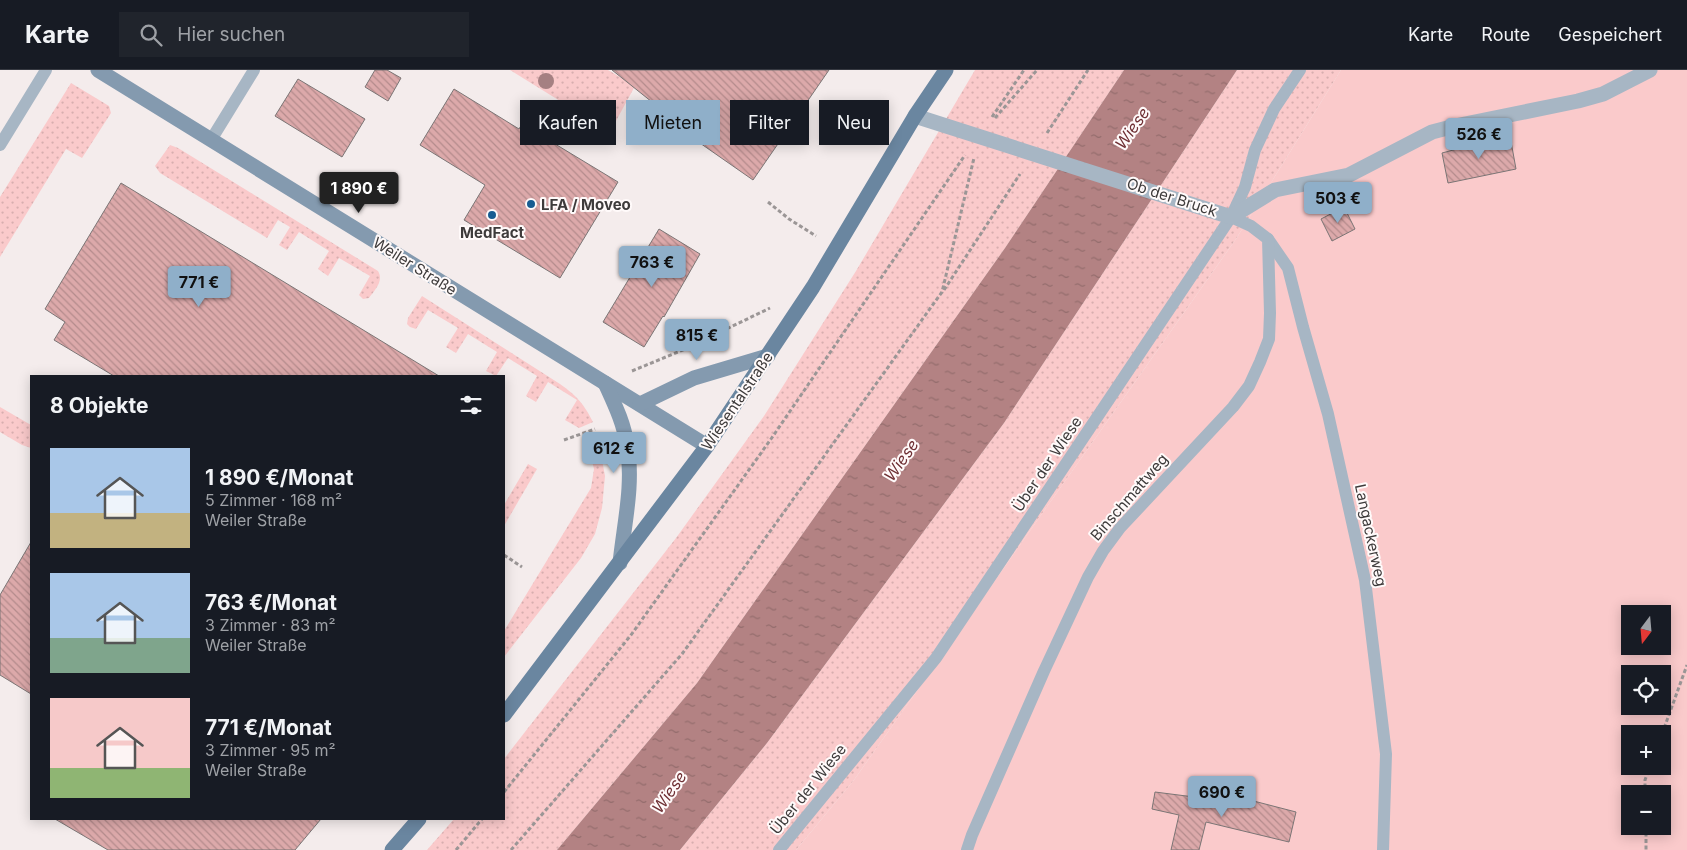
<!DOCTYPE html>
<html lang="de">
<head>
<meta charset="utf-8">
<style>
	:root { --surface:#171b24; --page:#20242c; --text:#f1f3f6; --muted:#9ea1a6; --line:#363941; --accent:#8fafc9 }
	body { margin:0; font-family:Inter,sans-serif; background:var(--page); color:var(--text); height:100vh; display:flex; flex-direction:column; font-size:19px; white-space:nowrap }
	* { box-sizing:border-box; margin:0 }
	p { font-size:16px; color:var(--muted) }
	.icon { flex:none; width:28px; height:28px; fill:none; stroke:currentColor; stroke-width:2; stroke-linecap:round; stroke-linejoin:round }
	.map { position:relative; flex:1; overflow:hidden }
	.sheet { position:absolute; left:30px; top:305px; width:475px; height:445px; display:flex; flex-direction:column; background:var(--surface); border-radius:0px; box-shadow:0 2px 12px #0003 }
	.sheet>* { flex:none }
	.guide { position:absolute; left:520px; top:30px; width:475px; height:45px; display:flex; gap:10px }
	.needle { width:32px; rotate:196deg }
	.controls { position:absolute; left:1621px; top:535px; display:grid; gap:10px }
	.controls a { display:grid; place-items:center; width:50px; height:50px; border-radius:0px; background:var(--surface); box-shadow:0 2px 12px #0003; font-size:25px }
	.price { position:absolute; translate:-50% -42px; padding:0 11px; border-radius:5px; background:var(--accent); color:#111; font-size:16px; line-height:32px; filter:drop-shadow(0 1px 2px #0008) }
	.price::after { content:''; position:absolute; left:50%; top:30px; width:15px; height:11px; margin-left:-8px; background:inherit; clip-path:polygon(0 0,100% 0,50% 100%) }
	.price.current { background:#222; color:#fff }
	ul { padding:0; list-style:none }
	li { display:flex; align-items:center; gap:15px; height:125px; padding:0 20px }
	li span { display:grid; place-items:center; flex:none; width:140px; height:100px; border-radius:0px; color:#555 }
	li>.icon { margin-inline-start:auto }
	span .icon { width:60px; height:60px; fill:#fffc; stroke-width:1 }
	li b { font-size:21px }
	h2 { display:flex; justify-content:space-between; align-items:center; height:60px; padding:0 20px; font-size:21px }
	.tag { padding:0 18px; border-radius:0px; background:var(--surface); box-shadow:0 2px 12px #0003; font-size:18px; line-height:45px }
	.tag.current { background:var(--accent); color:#111 }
	header { display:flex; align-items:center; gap:30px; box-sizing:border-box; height:70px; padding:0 25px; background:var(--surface); border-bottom:1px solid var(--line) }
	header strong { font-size:24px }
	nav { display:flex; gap:28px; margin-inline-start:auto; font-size:18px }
	.search { width:350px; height:45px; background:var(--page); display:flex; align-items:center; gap:12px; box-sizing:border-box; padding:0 18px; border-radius:0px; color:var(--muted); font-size:19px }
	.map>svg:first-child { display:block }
	.grass { fill:url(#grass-dots) }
	.garden { fill:#facacb; fill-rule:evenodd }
	.water { fill:url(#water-ripples) }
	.building { fill:url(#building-back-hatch); stroke:#7b7575 }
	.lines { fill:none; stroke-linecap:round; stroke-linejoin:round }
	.path { stroke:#9b9696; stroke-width:3; stroke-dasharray:4 2.5; stroke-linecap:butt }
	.lane { stroke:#a7b6c4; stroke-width:12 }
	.street { stroke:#a7b6c4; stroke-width:15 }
	.secondary { stroke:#849aaf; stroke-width:15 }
	.primary { stroke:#6a86a0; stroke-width:15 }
	.tree { fill:#a58082 }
	.poi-dot { fill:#185c91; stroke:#fffafa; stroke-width:2 }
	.labels { text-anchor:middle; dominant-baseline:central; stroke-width:4; stroke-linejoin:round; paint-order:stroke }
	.street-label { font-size:15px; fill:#3e3b3b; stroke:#fffafa }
	.poi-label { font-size:15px; font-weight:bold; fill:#3e3b3b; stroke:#fffafa; text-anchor:start }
	.water-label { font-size:16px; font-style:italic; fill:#703135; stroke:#fffafa }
</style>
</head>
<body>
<header>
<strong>Karte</strong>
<div class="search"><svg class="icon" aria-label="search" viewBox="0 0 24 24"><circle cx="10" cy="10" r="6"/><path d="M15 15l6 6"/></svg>Hier suchen</div>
<nav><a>Karte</a><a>Route</a><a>Gespeichert</a></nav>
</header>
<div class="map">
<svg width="1687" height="780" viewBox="0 0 1687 780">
	<defs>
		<pattern id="grass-dots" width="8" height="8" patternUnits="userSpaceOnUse" patternTransform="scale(1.25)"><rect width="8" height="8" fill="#facacb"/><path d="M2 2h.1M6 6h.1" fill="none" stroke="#d7aeaf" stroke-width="1.8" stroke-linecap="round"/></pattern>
		<pattern id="water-ripples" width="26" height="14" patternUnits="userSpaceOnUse" patternTransform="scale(1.25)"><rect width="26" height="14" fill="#b38283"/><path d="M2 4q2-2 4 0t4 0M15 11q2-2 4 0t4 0" fill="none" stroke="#936c6c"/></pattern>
		<pattern id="building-back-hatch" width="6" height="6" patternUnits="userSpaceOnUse" patternTransform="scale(1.25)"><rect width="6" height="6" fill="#dca9aa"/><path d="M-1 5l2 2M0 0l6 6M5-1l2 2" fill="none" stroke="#b48b8c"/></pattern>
	</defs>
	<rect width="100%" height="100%" fill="#f4ecec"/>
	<g class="grass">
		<path d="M510,0H608L635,16L610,62Z"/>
		<path d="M975,0H1124L1005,178L697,613L557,780H427L454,749H504V689L676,468L764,346L856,201Z"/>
		<path d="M1237,0H1341L1236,169L854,710L796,780H680L767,673L1004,353Z"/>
		<path d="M71,13L109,36L111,43L82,88L66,79L0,187V127Z"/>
		<path d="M170,75L178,78L378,201C384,211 375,220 369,228L363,229L359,225L370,206L339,188L328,206L318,199L329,181L299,162L287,180L279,175L290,157L278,150L267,168L160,103L155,96Z"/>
		<path d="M422,226L560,314C577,326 584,334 593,352L579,358L565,350L577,330L548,312L536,332L526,326L537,306L508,288L496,306L486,301L497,282L468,264L456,283L446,277L458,258L428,240L416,259L410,257L407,254L408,248Z"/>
		<path d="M0,337L31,355V378L22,375L0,362Z"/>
		<path d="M597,363L605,406L602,438L595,464L581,488L504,587V561L591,418L594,399L586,367Z"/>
		<path d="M528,394L537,399L504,456V435Z"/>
	</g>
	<path class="garden" d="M1341,0H1687V780H796L854,710L1236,169ZM1630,544H1662V576H1630ZM1630,604H1662V636H1630ZM1630,664H1662V696H1630ZM1630,724H1662V756H1630Z"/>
	<path class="water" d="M1124,0H1237L1004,353L767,673L680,780H557L697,613L1005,178Z"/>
	<g class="building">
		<path d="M375,0H387L401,8L388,31L365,17Z"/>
		<path d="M612,0H829L753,110L664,48L667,44Z"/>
		<path d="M298,9L365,49L342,87L275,46Z"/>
		<path d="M454,19L519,59L522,54L618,112L560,208L464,150L485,115L420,75Z"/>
		<path d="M1510,66L1516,99L1448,113L1442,83L1457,79L1456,77Z"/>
		<path d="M121,113L439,306H114L54,270L65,252L45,239Z"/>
		<path d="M1344,137L1355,159L1332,171L1321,149Z"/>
		<path d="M659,159L700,184L664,247L663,246L644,277L603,252Z"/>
		<path d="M31,472V624L0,605V525Z"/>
		<path d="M1155,722L1241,733L1242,728L1296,742L1289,772L1206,752L1199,780H1171L1179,745L1152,739Z"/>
		<path d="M55,749H321L295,780H108Z"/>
	</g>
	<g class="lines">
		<g class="path">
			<path d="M992,47L1024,0"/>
			<path d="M995,48L1037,0"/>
			<path d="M1047,63L1088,0"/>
			<path d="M768,132L789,149L816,166"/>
			<path d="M944,220L1020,104"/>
			<path d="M632,301L685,279L770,238"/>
			<path d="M564,370L595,359"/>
			<path d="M504,485L522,497"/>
			<path d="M1662,664L1687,595"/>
			<path d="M504,722L631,565L771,369L965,85"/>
			<path d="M1645,724V710L1650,696"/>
			<path d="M1646,756V780"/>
			<path d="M456,780L482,749"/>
			<path d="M511,780L682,584L942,222L974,88"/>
		</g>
		<g class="lane">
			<path d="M211,70L254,0"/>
			<path d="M0,75L46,0"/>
			<path d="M1268,169L1288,198L1303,257L1328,344L1365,510L1386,684L1383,780"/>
			<path d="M779,780L936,588L1231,147L1245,117L1255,80L1274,39L1300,0"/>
			<path d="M967,780L972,765L1044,601L1088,507L1103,481L1120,458L1233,337L1249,316L1260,292L1269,269L1270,243L1268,169L1251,156L1231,147"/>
		</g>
		<path class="street" d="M915,46L1231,147L1275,120L1349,105L1432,62L1455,56L1578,31L1603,24L1650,0"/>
		<g class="secondary">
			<path d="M98,0L707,376"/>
			<path d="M605,313C614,333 624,353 627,375C634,414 624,454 620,493"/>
			<path d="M640,334L694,308L768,286"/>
		</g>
		<g class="primary">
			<path d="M504,645L707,376L813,217L915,46L946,0"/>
			<path d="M392,780L419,749"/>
		</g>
	</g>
	<circle class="tree" cx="546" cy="11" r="8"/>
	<g class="poi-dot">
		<circle cx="531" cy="134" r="5"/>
		<circle cx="492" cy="145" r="5"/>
	</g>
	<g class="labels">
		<g class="street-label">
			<text transform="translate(1172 127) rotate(18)">Ob der Bruck</text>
			<text transform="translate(415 196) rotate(32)">Weiler Straße</text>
			<text transform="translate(737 331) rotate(-56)">Wiesentalstraße</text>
			<text transform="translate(1047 394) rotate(-56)">Über der Wiese</text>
			<text transform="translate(1129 427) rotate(-49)">Binschmattweg</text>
			<text transform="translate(1371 465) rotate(78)">Langackerweg</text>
			<text transform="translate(808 719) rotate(-51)">Über der Wiese</text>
		</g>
		<g class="poi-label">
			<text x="541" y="134">LFA / Moveo</text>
			<text x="492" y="162" text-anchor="middle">MedFact</text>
		</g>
		<g class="water-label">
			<text transform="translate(1132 58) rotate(-55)">Wiese</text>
			<text transform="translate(901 390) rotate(-55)">Wiese</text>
			<text transform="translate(669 722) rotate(-55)">Wiese</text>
		</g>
	</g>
</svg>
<div class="controls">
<a><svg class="needle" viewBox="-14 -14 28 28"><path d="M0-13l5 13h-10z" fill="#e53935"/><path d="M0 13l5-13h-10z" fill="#9ea1a6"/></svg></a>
<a><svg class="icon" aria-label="locate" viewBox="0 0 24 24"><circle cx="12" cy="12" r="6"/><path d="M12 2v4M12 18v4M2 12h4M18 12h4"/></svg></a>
<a>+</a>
<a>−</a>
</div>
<b class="price" style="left:1479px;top:90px">526 €</b>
<b class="price current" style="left:359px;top:144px">1 890 €</b>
<b class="price" style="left:1338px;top:154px">503 €</b>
<b class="price" style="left:652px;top:218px">763 €</b>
<b class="price" style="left:199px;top:238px">771 €</b>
<b class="price" style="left:697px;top:291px">815 €</b>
<b class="price" style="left:614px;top:404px">612 €</b>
<b class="price" style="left:1222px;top:748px">690 €</b>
<div class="guide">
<a class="tag">Kaufen</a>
<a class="tag current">Mieten</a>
<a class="tag">Filter</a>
<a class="tag">Neu</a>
</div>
<section class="sheet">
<h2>8 Objekte<svg class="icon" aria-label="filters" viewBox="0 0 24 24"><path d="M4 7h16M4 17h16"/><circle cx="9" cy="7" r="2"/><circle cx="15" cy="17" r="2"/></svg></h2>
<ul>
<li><span style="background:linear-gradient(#a9c7e8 65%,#c2b280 0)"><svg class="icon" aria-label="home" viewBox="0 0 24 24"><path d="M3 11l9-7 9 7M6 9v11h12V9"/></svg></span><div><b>1 890 €/Monat</b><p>5 Zimmer · 168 m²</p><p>Weiler Straße</p></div></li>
<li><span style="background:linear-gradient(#a9c7e8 65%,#7fa58c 0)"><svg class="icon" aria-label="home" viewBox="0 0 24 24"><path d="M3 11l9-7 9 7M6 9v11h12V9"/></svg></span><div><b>763 €/Monat</b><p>3 Zimmer · 83 m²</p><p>Weiler Straße</p></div></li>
<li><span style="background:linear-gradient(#f6c9c9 70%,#8fb573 0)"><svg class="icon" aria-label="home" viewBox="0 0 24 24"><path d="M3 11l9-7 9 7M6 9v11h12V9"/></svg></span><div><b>771 €/Monat</b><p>3 Zimmer · 95 m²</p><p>Weiler Straße</p></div></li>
</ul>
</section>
</div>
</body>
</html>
